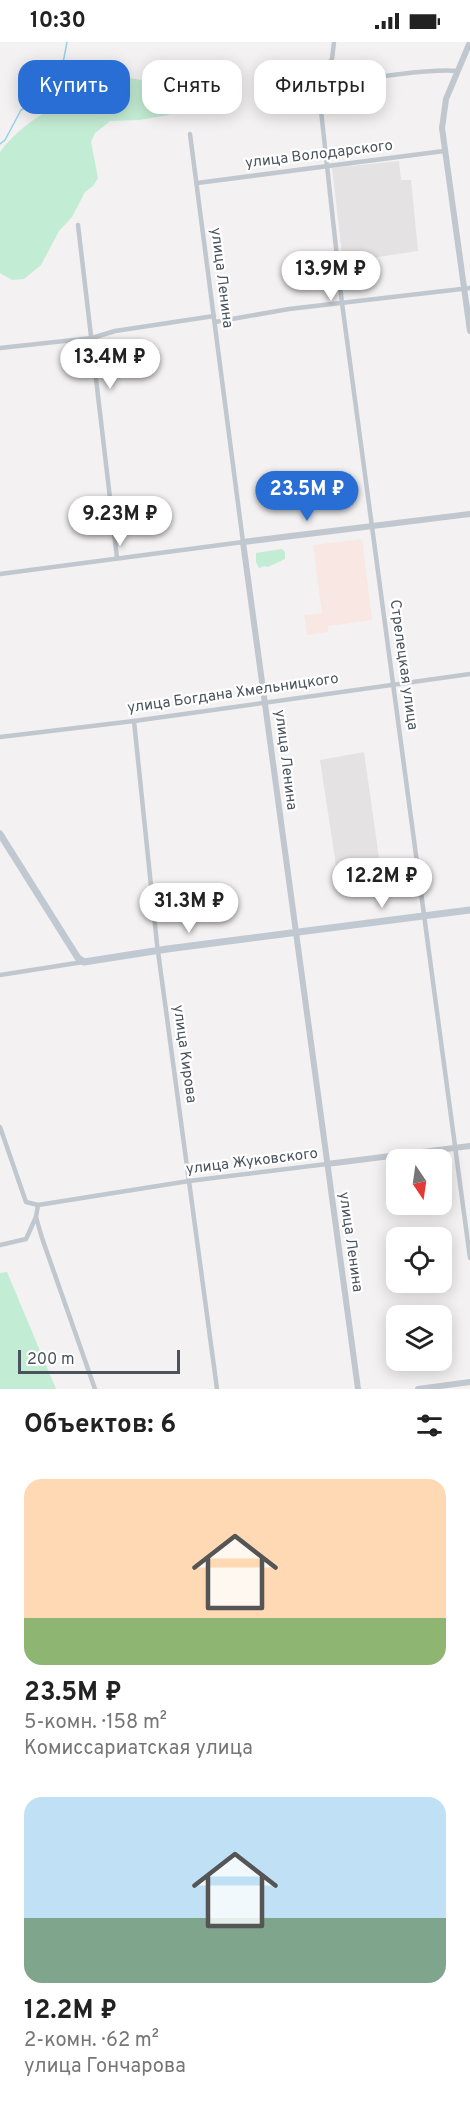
<!DOCTYPE html>
<html lang="ru">
<head>
<meta charset="utf-8">
<style>
	:root { --surface:#fff; --page:#f2f2f2; --text:#222; --muted:#767676; --accent:#286ed5 }
	body { margin:0; font-family:Overpass,sans-serif; background:var(--page); color:var(--text); height:100vh; display:flex; flex-direction:column; font-size:22px; white-space:nowrap }
	* { box-sizing:border-box; margin:0 }
	p { font-size:20px; color:var(--muted) }
	.icon { flex:none; width:33px; height:33px; fill:none; stroke:currentColor; stroke-width:2; stroke-linecap:round; stroke-linejoin:round }
	.map { position:relative; height:1347px; overflow:hidden }
	.sheet { display:flex; flex-direction:column; background:var(--surface); flex:1 }
	.sheet>* { flex:none }
	.banner { position:absolute; left:18px; top:18px; width:435px; height:54px; display:flex; gap:12px }
	.needle { width:39px; rotate:167deg }
	.controls { position:absolute; left:386px; top:1107px; display:grid; gap:12px }
	.controls a { display:grid; place-items:center; width:66px; height:66px; border-radius:12px; background:var(--surface); box-shadow:0 3px 15px #0003; font-size:30px }
	.scale { position:absolute; left:18px; bottom:15px; width:162px; box-sizing:border-box; padding-left:6px; border:3px solid #4a535d; border-top:0; font-size:16px; line-height:21px; white-space:nowrap; color:#4a535d; -webkit-text-stroke:4px #fff; paint-order:stroke }
	.price { position:absolute; translate:-50% -51px; padding:0 14px; border-radius:21px; background:#fff; color:#222; font-size:20px; line-height:39px; filter:drop-shadow(0 2px 3px #0008) }
	.price::after { content:''; position:absolute; left:50%; top:36px; width:18px; height:14px; margin-left:-9px; background:inherit; clip-path:polygon(0 0,100% 0,50% 100%) }
	.price.active { background:var(--accent); color:#fff }
	ul { padding:0; list-style:none }
	li { display:grid; align-content:center; gap:12px; height:318px; padding:0 24px }
	li span { display:grid; place-items:center; height:186px; border-radius:18px; color:#555 }
	li>.icon { margin-inline-start:auto }
	span .icon { width:108px; height:108px; fill:#fffc; stroke-width:1 }
	li b { font-size:26px }
	h2 { display:flex; justify-content:space-between; align-items:center; height:72px; padding:0 24px; font-size:26px }
	.tag { padding:0 21px; border-radius:18px; background:var(--surface); box-shadow:0 3px 15px #0003; font-size:21px; line-height:54px }
	.tag.active { background:var(--accent); color:#fff }
	.status { display:flex; justify-content:space-between; align-items:center; height:42px; padding:0 30px; background:var(--surface); direction:ltr }
	.status svg { height:16px; fill:currentColor }
	.map>svg:first-child { display:block }
	.education { fill:#e4e2e2 }
	.medical { fill:#f9e7e4 }
	.green { fill:#c3ecd4 }
	.lines { fill:none; stroke-linecap:round; stroke-linejoin:round }
	.stream { stroke:#94d2e5; stroke-width:1.5 }
	.minor { stroke:#c0c7ce; stroke-width:4.5 }
	.tertiary { stroke:#c0c7ce; stroke-width:6 }
	.secondary { stroke:#c0c8d2; stroke-width:7 }
	.labels { text-anchor:middle; dominant-baseline:central; stroke-width:4.5; stroke-linejoin:round; paint-order:stroke }
	.street-label { font-size:15px; fill:#4a535d; stroke:#fff }
</style>
</head>
<body>
<div class="status"><b>10:30</b><svg viewBox="0 0 49 12"><path d="M0 12V9h3v3zM5 12V6h3v6zM10 12V3h3v9zM15 12V0h3v12zM26 1h20v11H26zM47 4h2v5h-2z"/></svg></div>
<div class="map">
<svg width="470" height="1347" viewBox="0 0 470 1347">
	<rect width="100%" height="100%" fill="#f3f1f1"/>
	<g class="education">
		<path d="M399,119L401,138H411L418,209L343,220L332,126Z"/>
		<path d="M364,710L382,837L339,843L320,718Z"/>
	</g>
	<path class="medical" d="M362,497L372,578L328,584V590L307,593L304,573L322,571L313,503Z"/>
	<g class="green">
		<path d="M124,35C142,39 173,39 180,59L175,67L168,73L140,78L110,79L95,91L91,100L98,136L93,144L85,150L72,175L59,189L41,223L24,237L12,238L0,231V110C24,76 84,45 124,35Z"/>
		<path d="M282,507L285,510V517L268,525L264,524L259,526L256,520V511Z"/>
		<path d="M7,1230L56,1347H0V1231Z"/>
	</g>
	<g class="lines">
		<path class="stream" d="M0,102L5,98L21,68L31,62L54,24L63,21L67,0"/>
		<g class="minor">
			<path d="M324,29L332,17L334,0"/>
			<path d="M458,29C421,26 385,37 348,36C336,36 330,27 317,32L342,261L470,1216"/>
			<path d="M197,141L444,109"/>
			<path d="M78,183L117,516"/>
			<path d="M215,280L289,267L470,246"/>
			<path d="M0,306L92,296L115,289L214,274"/>
			<path d="M0,532L243,500L190,92"/>
			<path d="M134,679L157,902L217,1347"/>
			<path d="M0,695L134,679L470,632"/>
			<path d="M0,933L83,920"/>
			<path d="M0,1085L26,1160L38,1163L36,1175L42,1196L95,1347"/>
			<path d="M38,1163L189,1139L327,1122"/>
			<path d="M0,1203L26,1197L36,1175"/>
		</g>
		<g class="tertiary">
			<path d="M470,0L446,57L442,86L470,289"/>
			<path d="M327,1122L470,1104"/>
			<path d="M358,1347L243,500L470,472"/>
			<path d="M418,1347L470,1340"/>
		</g>
		<path class="secondary" d="M0,792L78,916L84,920L167,907L470,868"/>
	</g>
	<g class="labels">
		<g class="street-label">
			<text transform="translate(319 113) rotate(-7)">улица Володарского</text>
			<text transform="translate(221 236) rotate(83)">улица Ленина</text>
			<text transform="translate(403 623) rotate(82)">Стрелецкая улица</text>
			<text transform="translate(233 652) rotate(-8)">улица Богдана Хмельницкого</text>
			<text transform="translate(285 718) rotate(83)">улица Ленина</text>
			<text transform="translate(184 1012) rotate(82)">улица Кирова</text>
			<text transform="translate(252 1120) rotate(-7)">улица Жуковского</text>
			<text transform="translate(350 1200) rotate(82)">улица Ленина</text>
		</g>
	</g>
</svg>
<div class="controls">
<a><svg class="needle" viewBox="-14 -14 28 28"><path d="M0-13l5 13h-10z" fill="#e53935"/><path d="M0 13l5-13h-10z" fill="#767676"/></svg></a>
<a><svg class="icon" aria-label="locate" viewBox="0 0 24 24"><circle cx="12" cy="12" r="6"/><path d="M12 2v4M12 18v4M2 12h4M18 12h4"/></svg></a>
<a><svg class="icon" aria-label="layers" viewBox="0 0 24 24"><path d="M12 4l9 5-9 5-9-5zM3 14l9 5 9-5"/></svg></a>
</div>
<div class="scale">200 m</div>
<b class="price" style="left:331px;top:260px">13.9M ₽</b>
<b class="price" style="left:110px;top:348px">13.4M ₽</b>
<b class="price active" style="left:307px;top:480px">23.5M ₽</b>
<b class="price" style="left:120px;top:505px">9.23M ₽</b>
<b class="price" style="left:382px;top:867px">12.2M ₽</b>
<b class="price" style="left:189px;top:892px">31.3M ₽</b>
<div class="banner">
<a class="tag active">Купить</a>
<a class="tag">Снять</a>
<a class="tag">Фильтры</a>
</div>
</div>
<section class="sheet">
<h2>Объектов: 6<svg class="icon" aria-label="filters" viewBox="0 0 24 24"><path d="M4 7h16M4 17h16"/><circle cx="9" cy="7" r="2"/><circle cx="15" cy="17" r="2"/></svg></h2>
<ul>
<li><span style="background:linear-gradient(#ffd9b3 75%,#8fb573 0)"><svg class="icon" aria-label="home" viewBox="0 0 24 24"><path d="M3 11l9-7 9 7M6 9v11h12V9"/></svg></span><div><b>23.5M ₽</b><p>5-комн. · 158 m²</p><p>Комиссариатская улица</p></div></li>
<li><span style="background:linear-gradient(#bfe0f5 65%,#7fa58c 0)"><svg class="icon" aria-label="home" viewBox="0 0 24 24"><path d="M3 11l9-7 9 7M6 9v11h12V9"/></svg></span><div><b>12.2M ₽</b><p>2-комн. · 62 m²</p><p>улица Гончарова</p></div></li>
</ul>
</section>
</body>
</html>
